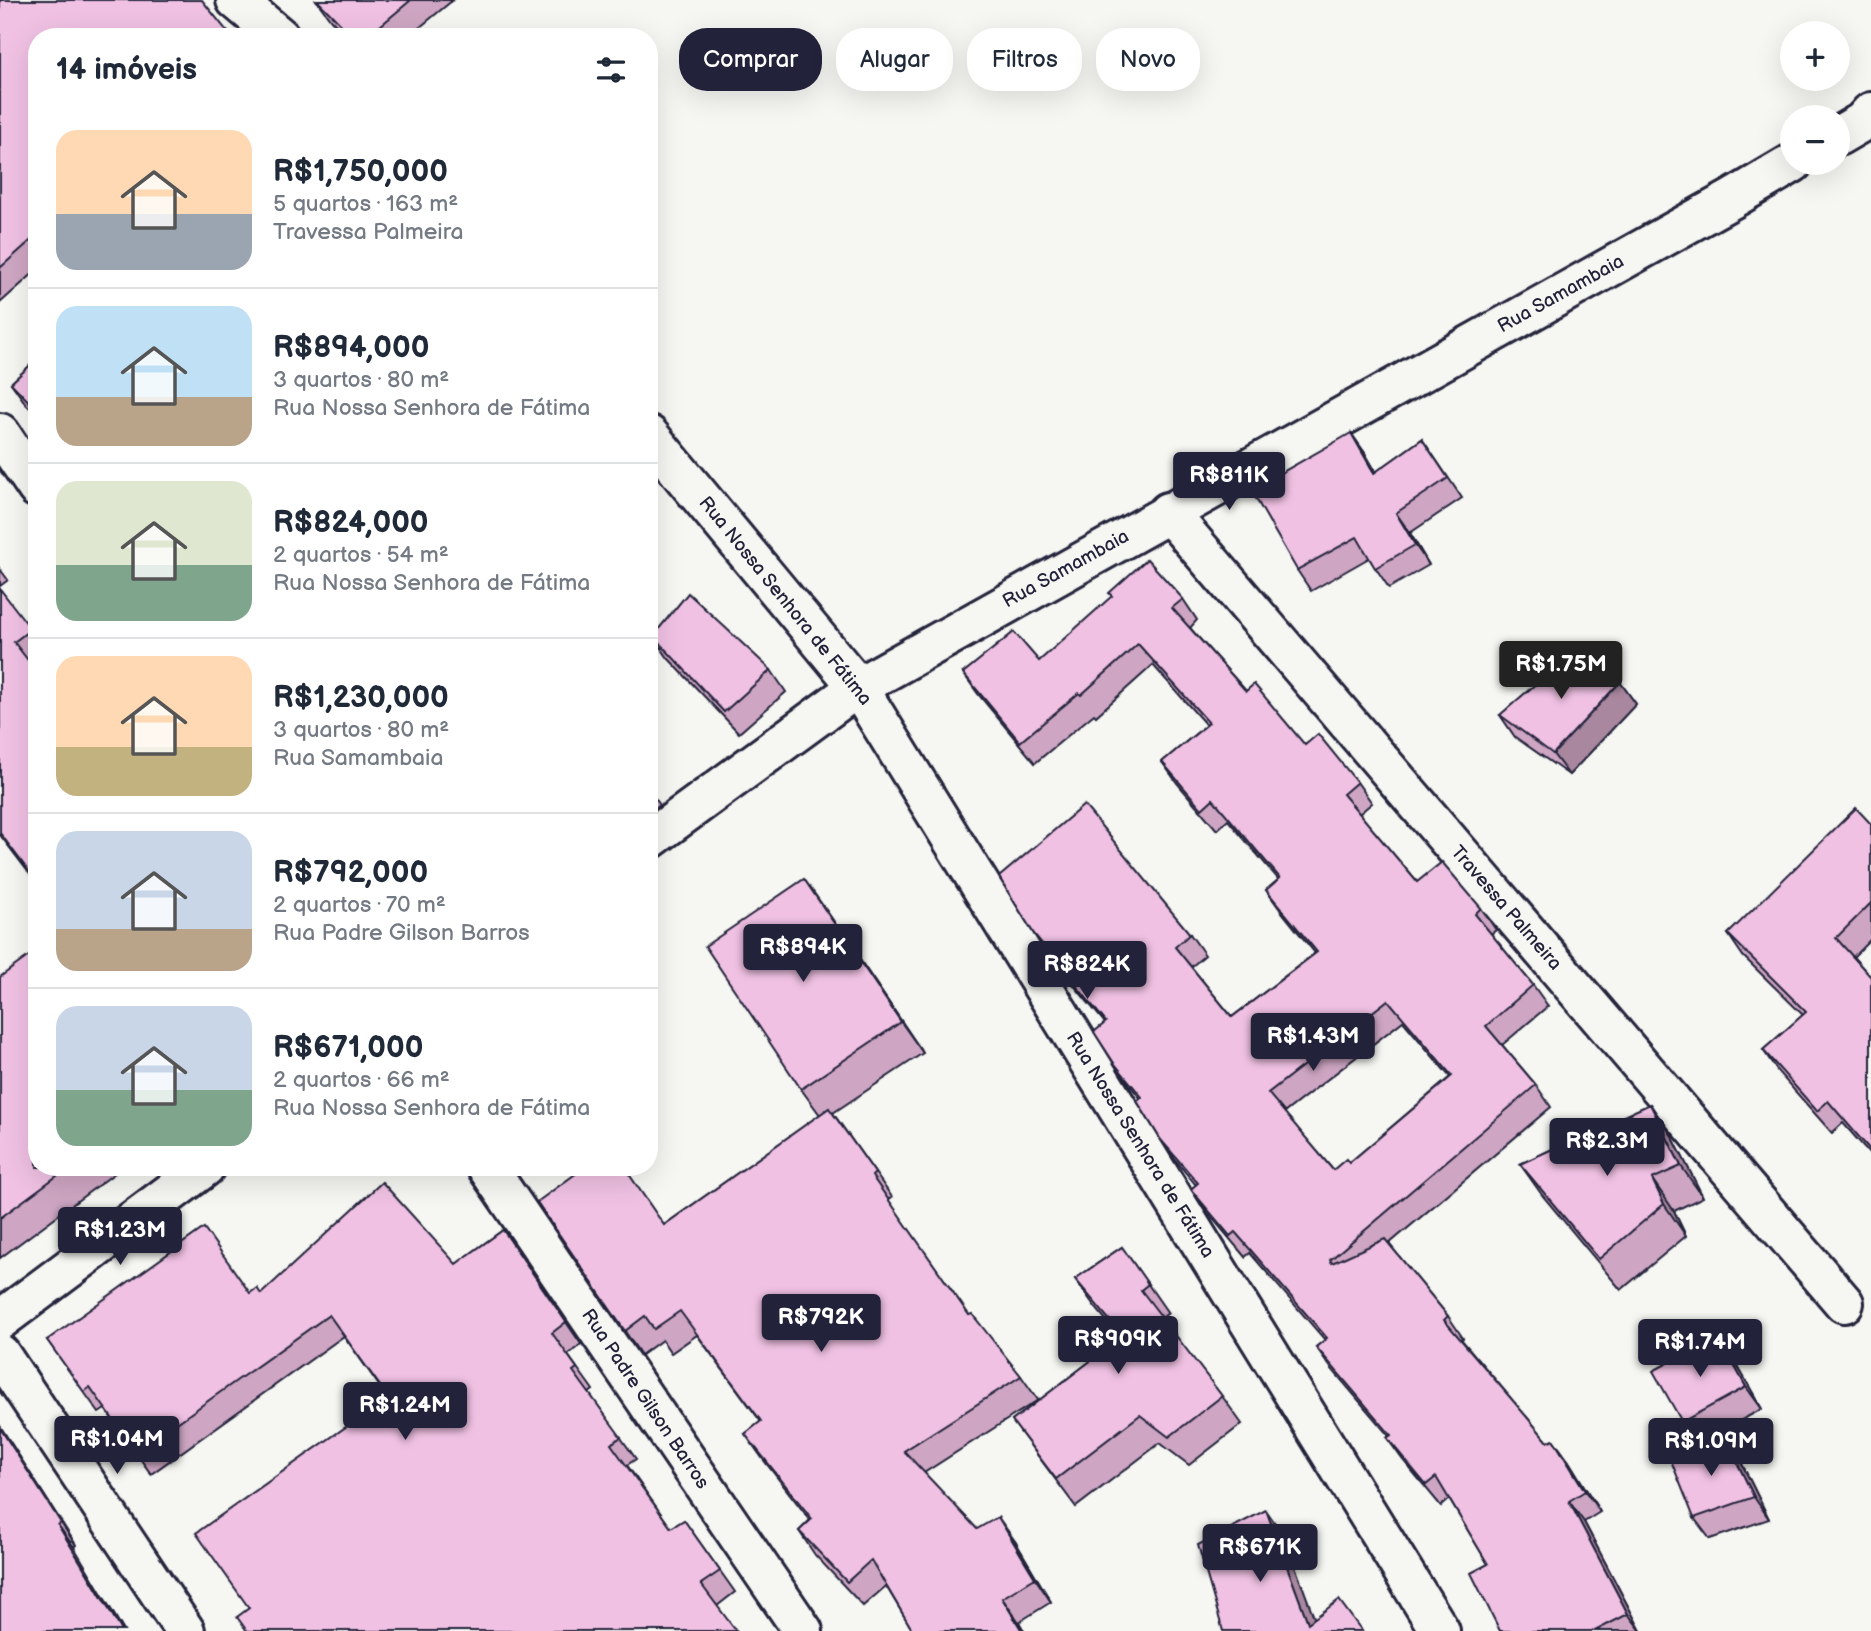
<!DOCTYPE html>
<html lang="pt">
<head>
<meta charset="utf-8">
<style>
	:root { --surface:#fff; --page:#f6f6f7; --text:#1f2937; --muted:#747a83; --line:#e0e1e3; --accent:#22223b }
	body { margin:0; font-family:"Balsamiq Sans",sans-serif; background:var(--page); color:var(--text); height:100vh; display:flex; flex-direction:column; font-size:26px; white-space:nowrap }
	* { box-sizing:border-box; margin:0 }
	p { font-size:23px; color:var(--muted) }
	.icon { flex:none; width:38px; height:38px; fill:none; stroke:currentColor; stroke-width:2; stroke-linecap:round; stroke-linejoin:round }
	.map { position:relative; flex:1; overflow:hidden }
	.drawer { position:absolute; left:28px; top:28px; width:630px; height:1148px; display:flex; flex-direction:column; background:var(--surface); border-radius:28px; box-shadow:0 7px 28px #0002 }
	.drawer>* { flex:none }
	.top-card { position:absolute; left:679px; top:28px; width:665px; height:63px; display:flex; gap:14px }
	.controls { position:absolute; left:1780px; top:21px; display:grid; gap:14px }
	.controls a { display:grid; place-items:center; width:70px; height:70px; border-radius:50%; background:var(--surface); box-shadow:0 7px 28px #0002; font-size:35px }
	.price { position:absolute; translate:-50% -60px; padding:0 16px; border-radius:7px; background:var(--accent); color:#fff; font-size:23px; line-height:46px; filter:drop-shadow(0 2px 4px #0008) }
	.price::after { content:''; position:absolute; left:50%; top:42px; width:21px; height:16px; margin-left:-10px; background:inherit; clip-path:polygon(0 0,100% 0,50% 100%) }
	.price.selected { background:#222; color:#fff }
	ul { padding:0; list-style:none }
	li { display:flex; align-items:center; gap:21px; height:175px; padding:0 28px }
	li+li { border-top:2px solid var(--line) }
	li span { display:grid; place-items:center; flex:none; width:196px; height:140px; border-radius:21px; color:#555 }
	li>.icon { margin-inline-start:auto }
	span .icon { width:84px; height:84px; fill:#fffc; stroke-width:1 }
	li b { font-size:30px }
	h2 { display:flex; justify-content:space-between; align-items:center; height:84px; padding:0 28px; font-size:30px }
	.pill { padding:0 24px; border-radius:28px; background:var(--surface); box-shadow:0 7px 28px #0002; font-size:24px; line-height:63px }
	.pill.selected { background:var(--accent); color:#fff }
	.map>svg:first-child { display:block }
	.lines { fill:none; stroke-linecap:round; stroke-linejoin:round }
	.minor-casing { stroke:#22223b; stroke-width:44 }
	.tertiary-casing { stroke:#22223b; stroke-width:44 }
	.minor { stroke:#f6f6f2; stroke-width:38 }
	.tertiary { stroke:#f6f6f2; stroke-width:38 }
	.wall { fill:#cea6c3; stroke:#22223b; stroke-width:2; fill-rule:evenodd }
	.shaded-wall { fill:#a8879f; stroke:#22223b; stroke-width:2 }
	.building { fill:#f0c1e3; stroke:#22223b; stroke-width:2; fill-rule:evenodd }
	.labels { text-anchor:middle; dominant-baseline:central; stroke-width:5; stroke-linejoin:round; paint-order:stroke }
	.street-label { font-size:19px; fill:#22223b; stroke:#f6f6f2 }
</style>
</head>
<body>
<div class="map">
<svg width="1871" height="1631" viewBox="0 0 1871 1631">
	<rect width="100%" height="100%" fill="#f6f6f2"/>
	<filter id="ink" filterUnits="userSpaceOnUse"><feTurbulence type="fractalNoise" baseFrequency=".0143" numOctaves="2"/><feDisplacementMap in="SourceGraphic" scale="14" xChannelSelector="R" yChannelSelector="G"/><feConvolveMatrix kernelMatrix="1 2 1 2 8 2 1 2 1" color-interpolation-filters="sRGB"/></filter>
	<g filter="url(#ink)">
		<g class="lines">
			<defs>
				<g id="minor">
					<path d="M236,0L280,37"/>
					<path d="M0,433L37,488"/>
					<path d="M649,435L858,687L1440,1631"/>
					<path d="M1168,512L1844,1303"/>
					<path d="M487,1167L803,1631"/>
					<path d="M0,1354L185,1631"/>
				</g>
				<g id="tertiary">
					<path d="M1838,136L1862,122L1871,112"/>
					<path d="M649,840L858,687L1732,199L1793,163"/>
					<path d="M0,1320L205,1167"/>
				</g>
			</defs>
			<use href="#minor" class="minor-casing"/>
			<use href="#tertiary" class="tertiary-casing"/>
			<use href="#minor" class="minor"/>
			<use href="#tertiary" class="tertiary"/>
		</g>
		<g class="wall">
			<path d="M0,0L227,31L232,37H37V270L0,303Z"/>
			<path d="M316,0H453L408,37H347L331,20Z"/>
			<path d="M37,359V415L26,404L11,383Z"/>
			<path d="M1351,433L1365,453L1376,472L1422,439L1462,498L1410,533L1429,565L1389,588L1369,558L1311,591L1297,570Z"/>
			<path d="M0,569L8,580L0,586Z"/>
			<path d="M0,589L37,638V665L34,668L37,888L35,881L0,835Z"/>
			<path d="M1183,599L1197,620L1190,628L1246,691L1305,745L1357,782L1372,803L1359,814L1417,882L1481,908L1496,930L1491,934L1533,985L1548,1006L1502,1045L1536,1085L1551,1107L1389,1244L1448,1316L1463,1338L1461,1339L1548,1442L1568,1460L1600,1512L1584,1522L1641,1631H1500L1488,1564L1449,1499L1441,1506L1402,1459L1387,1438L1389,1436L1331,1368L1316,1347L1325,1340L1250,1253L1245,1257L1208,1213L1191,1189L1196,1185L1176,1161L1161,1140L1140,1098L1129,1084L1114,1063L1105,1023L1049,955L1034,934H1190L1205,955L1191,967L1232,1017L1315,953L1281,911L1266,890L1279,880L1228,820L1217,830L1177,783L1162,762L1206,725L1153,665L1096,716L1094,714L1035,763L978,694L963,673L1039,661ZM1403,1021L1450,1077L1349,1163L1333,1170L1284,1113Z"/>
			<path d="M653,636L771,670L786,692L739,733L668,658Z"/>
			<path d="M1620,682L1636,704L1569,775L1515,737L1500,715Z"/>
			<path d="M649,790L660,805L649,814Z"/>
			<path d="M1871,824V939L1853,957L1871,977V1155L1843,1123L1832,1133L1778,1072L1763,1050L1803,1015L1743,956L1728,934Z"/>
			<path d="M826,910L923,1053L833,1113L892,1197L888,1200L969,1315L1021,1376L1038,1400L924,1473L977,1529L1015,1541L1051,1602L1019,1622L1024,1631H913L886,1586L863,1606L815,1555L799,1531L810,1520L762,1458L745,1434L761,1422L697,1335L671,1353L662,1340L641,1355L537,1202L664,1225L820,1115L801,1089Z"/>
			<path d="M0,977L37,1167H123L0,1258Z"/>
			<path d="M1650,1104L1672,1136L1703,1197L1674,1211L1686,1236L1621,1290L1542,1195L1520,1164Z"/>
			<path d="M503,1230L581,1344L568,1355L593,1390L589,1393L636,1459L627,1465L671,1528L684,1520L735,1592L717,1606L249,1608L387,1397L344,1336L151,1474L105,1409L99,1413L47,1340L250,1293L261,1294L456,1264Z"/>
			<path d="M1122,1247L1168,1313L1162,1318L1222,1396L1242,1424L1189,1465L1160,1443L1076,1507L1012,1421L1121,1338L1095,1307L1075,1279Z"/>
			<path d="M1718,1336L1733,1358L1762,1409L1697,1444L1682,1422Z"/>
			<path d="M0,1426L76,1545L74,1547L0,1631Z"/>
			<path d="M1725,1438L1740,1460L1769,1519L1710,1539L1694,1518Z"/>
		</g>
		<g class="shaded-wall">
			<path d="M1351,433L1365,453L1388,493L1374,473Z"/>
			<path d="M1396,513L1410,533L1429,565L1415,545Z"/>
			<path d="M1620,682L1636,704L1569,775L1553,754Z"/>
			<path d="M804,879L826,910L923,1053L901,1022Z"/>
			<path d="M1650,1104L1672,1136L1703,1197L1681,1166Z"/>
			<path d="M1652,1179L1674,1211L1686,1236L1664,1204Z"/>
			<path d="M1718,1336L1733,1358L1762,1409L1746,1387Z"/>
			<path d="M0,1426L76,1545L61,1523L0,1428Z"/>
			<path d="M1725,1438L1740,1460L1769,1519L1754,1497Z"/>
			<path d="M1553,1439L1568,1460L1600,1512L1585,1491Z"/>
			<path d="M1569,1501L1584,1522L1641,1631L1628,1614Z"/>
			<path d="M1266,1510L1284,1536L1319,1631L1308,1623Z"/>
			<path d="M998,1517L1015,1541L1051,1602L1035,1578Z"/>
			<path d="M58,1525L74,1547L124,1631H122Z"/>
			<path d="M1002,1598L1019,1622L1024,1631H1022Z"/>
		</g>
		<g class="building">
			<path d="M0,0H202L227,31L220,37H37V235L0,268Z"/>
			<path d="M317,0H411L367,37H353Z"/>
			<path d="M37,359V410L11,383Z"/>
			<path d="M1351,433L1374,473L1422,439L1448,478L1396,513L1415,545L1375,568L1357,537L1297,570L1251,490Z"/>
			<path d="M1147,559L1183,599L1172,608L1246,691L1254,684L1305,745L1318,734L1357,782L1343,794L1417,882L1442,862L1481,908L1475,914L1533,985L1486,1026L1536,1085L1330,1260L1332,1263L1385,1239L1448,1316L1444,1320L1548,1442L1553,1439L1585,1491L1569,1501L1628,1614L1595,1631H1500L1471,1573L1488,1564L1436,1477L1426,1485L1387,1438L1391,1435L1316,1347L1327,1338L1235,1232L1230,1236L1193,1192L1191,1189L1198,1183L1161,1140L1137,1101L1142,1097L1114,1063L1094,1032L1106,1022L1034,934L999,877L1084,805L1190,934L1175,947L1232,1017L1317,952L1266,890L1280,878L1213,799L1202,809L1162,762L1209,723L1138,644L1081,695L1079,693L1020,742L963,673L1014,632L1039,661L1112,596L1109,593ZM1388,1000L1452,1076L1349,1163L1346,1159L1333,1170L1268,1093Z"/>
			<path d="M0,589L31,629L14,642L37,672V888L33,883L36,881L0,833Z"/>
			<path d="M688,593L771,670L724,712L653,636Z"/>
			<path d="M1577,648L1620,682L1553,754L1500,715Z"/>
			<path d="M1856,808L1871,824V903L1836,938L1871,977V1151L1828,1101L1817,1111L1763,1050L1806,1012L1728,934Z"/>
			<path d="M804,879L901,1022L801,1089L705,946Z"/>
			<path d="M37,950V1167H69L0,1218V977Z"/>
			<path d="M1650,1104L1681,1166L1652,1179L1664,1204L1599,1259L1520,1164Z"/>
			<path d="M829,1108L875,1173L872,1176L969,1315L972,1314L1021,1376L904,1451L977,1529L998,1517L1035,1578L1002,1598L1022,1631H913L871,1560L847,1582L799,1531L812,1519L745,1434L761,1421L680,1311L654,1329L645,1316L625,1331L537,1202L585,1167H624L664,1225Z"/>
			<path d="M382,1182L456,1264L503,1230L566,1322L552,1333L577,1368L573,1371L621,1437L611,1444L671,1528L684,1520L720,1571L701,1584L736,1631H247L237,1617L249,1608L196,1533L388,1397L329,1315L136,1452L90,1387L84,1392L47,1340L204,1228L250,1293L257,1288L261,1294Z"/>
			<path d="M1122,1247L1148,1284L1141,1290L1222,1396L1169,1437L1140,1415L1056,1479L1012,1421L1123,1336L1075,1279Z"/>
			<path d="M1718,1336L1746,1387L1682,1422L1653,1371Z"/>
			<path d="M0,1428L61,1523L58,1525L122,1631H0Z"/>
			<path d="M1725,1438L1754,1497L1694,1518L1670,1458Z"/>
			<path d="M1266,1510L1308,1623L1339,1600L1362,1631H1223L1198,1545Z"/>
		</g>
	</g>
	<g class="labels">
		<g class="street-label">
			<text transform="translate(1561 294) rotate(-29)">Rua Samambaia</text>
			<text transform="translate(1066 569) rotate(-29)">Rua Samambaia</text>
			<text transform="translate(785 601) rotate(51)">Rua Nossa Senhora de Fátima</text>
			<text transform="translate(1506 908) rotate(49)">Travessa Palmeira</text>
			<text transform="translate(1140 1145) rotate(58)">Rua Nossa Senhora de Fátima</text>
			<text transform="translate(645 1399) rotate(56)">Rua Padre Gilson Barros</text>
		</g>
	</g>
</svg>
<div class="controls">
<a>+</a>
<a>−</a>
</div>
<b class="price" style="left:1229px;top:512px">R$811K</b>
<b class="price selected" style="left:1561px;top:701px">R$1.75M</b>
<b class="price" style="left:803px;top:984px">R$894K</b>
<b class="price" style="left:1087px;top:1001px">R$824K</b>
<b class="price" style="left:1313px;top:1073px">R$1.43M</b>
<b class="price" style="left:1607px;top:1178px">R$2.3M</b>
<b class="price" style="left:120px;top:1267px">R$1.23M</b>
<b class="price" style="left:821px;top:1354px">R$792K</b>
<b class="price" style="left:1118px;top:1376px">R$909K</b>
<b class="price" style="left:1700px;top:1379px">R$1.74M</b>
<b class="price" style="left:405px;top:1442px">R$1.24M</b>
<b class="price" style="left:117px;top:1476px">R$1.04M</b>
<b class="price" style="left:1711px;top:1478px">R$1.09M</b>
<b class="price" style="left:1260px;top:1584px">R$671K</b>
<div class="top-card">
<a class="pill selected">Comprar</a>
<a class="pill">Alugar</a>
<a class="pill">Filtros</a>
<a class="pill">Novo</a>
</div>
<section class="drawer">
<h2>14 imóveis<svg class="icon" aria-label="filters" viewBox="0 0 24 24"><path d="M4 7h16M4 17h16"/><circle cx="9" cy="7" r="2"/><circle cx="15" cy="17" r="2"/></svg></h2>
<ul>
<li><span style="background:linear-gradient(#ffd9b3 60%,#9aa5b1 0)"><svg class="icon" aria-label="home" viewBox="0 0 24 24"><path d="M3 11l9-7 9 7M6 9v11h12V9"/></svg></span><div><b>R$1,750,000</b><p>5 quartos · 163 m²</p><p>Travessa Palmeira</p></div></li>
<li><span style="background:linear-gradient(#bfe0f5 65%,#b9a48a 0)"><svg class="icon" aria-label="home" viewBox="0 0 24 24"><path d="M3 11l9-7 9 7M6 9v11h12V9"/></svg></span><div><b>R$894,000</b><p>3 quartos · 80 m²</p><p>Rua Nossa Senhora de Fátima</p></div></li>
<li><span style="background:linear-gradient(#dfe7d0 60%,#7fa58c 0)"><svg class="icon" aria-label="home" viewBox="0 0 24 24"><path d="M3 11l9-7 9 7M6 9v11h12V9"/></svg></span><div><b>R$824,000</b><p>2 quartos · 54 m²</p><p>Rua Nossa Senhora de Fátima</p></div></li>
<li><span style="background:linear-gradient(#ffd9b3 65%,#c2b280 0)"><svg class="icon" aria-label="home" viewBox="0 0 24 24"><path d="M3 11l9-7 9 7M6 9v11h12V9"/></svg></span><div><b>R$1,230,000</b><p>3 quartos · 80 m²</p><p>Rua Samambaia</p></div></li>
<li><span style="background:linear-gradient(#c9d6e8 70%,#b9a48a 0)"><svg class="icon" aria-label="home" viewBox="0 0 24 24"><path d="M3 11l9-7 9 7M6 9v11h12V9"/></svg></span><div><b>R$792,000</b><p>2 quartos · 70 m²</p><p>Rua Padre Gilson Barros</p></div></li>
<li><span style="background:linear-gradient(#c9d6e8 60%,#7fa58c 0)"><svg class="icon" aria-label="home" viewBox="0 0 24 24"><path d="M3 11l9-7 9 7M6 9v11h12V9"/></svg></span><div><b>R$671,000</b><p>2 quartos · 66 m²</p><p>Rua Nossa Senhora de Fátima</p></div></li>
</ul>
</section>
</div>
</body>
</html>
